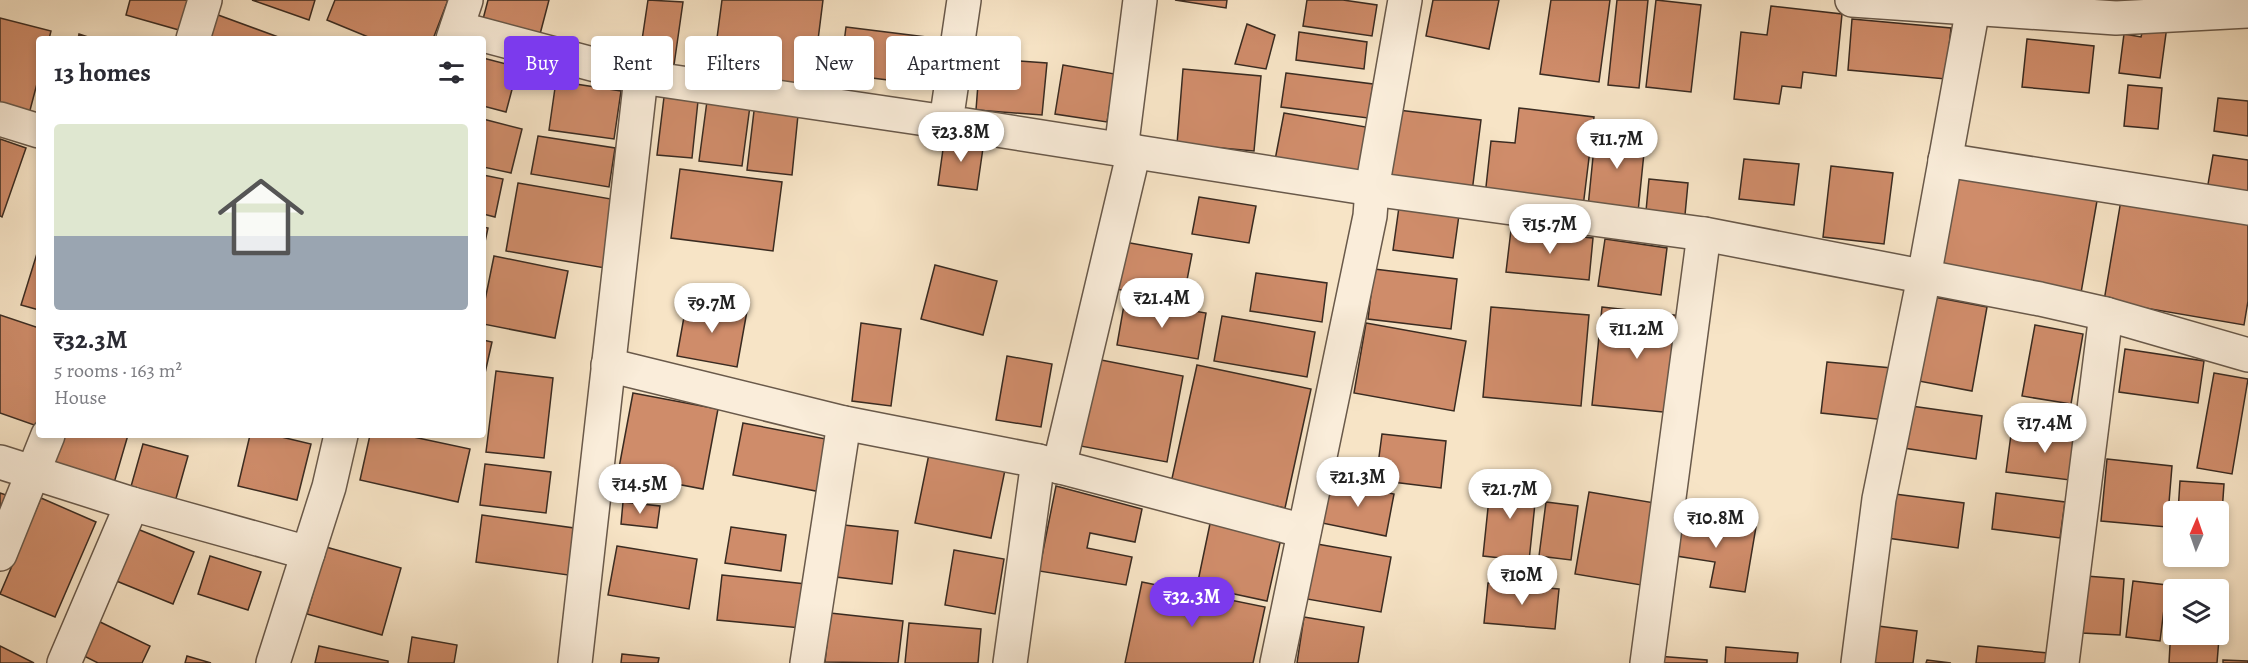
<!DOCTYPE html>
<html lang="en">
<head>
<meta charset="utf-8">
<style>
	:root { --surface:#fff; --page:#f7f7f7; --text:#2b2b33; --muted:#7c7c81; --accent:#7c3aed }
	body { margin:0; font-family:Alegreya,serif; background:var(--page); color:var(--text); height:100vh; display:flex; flex-direction:column; font-size:22px; white-space:nowrap }
	* { box-sizing:border-box; margin:0 }
	p { font-size:20px; color:var(--muted) }
	.icon { flex:none; width:33px; height:33px; fill:none; stroke:currentColor; stroke-width:2; stroke-linecap:round; stroke-linejoin:round }
	.map { position:relative; flex:1; overflow:hidden }
	.drawer { position:absolute; left:36px; top:36px; width:450px; height:402px; display:flex; flex-direction:column; background:var(--surface); border-radius:6px; box-shadow:0 3px 9px #0003 }
	.drawer>* { flex:none }
	.banner { position:absolute; left:504px; top:36px; width:570px; height:54px; display:flex; gap:12px }
	.needle { width:39px; rotate:2deg }
	.fabs { position:absolute; left:2163px; top:501px; display:grid; gap:12px }
	.fabs a { display:grid; place-items:center; width:66px; height:66px; border-radius:6px; background:var(--surface); box-shadow:0 3px 9px #0003; font-size:30px }
	.price { position:absolute; translate:-50% -51px; padding:0 14px; border-radius:21px; background:#fff; color:#222; font-size:20px; line-height:39px; filter:drop-shadow(0 2px 3px #0008) }
	.price::after { content:''; position:absolute; left:50%; top:36px; width:18px; height:14px; margin-left:-9px; background:inherit; clip-path:polygon(0 0,100% 0,50% 100%) }
	.price.selected { background:var(--accent); color:#fff }
	ul { padding:0; list-style:none }
	li { display:grid; align-content:center; gap:12px; height:318px; padding:0 18px }
	li span { display:grid; place-items:center; height:186px; border-radius:6px; color:#555 }
	li>.icon { margin-inline-start:auto }
	span .icon { width:108px; height:108px; fill:#fffc; stroke-width:1 }
	li b { font-size:26px }
	h2 { display:flex; justify-content:space-between; align-items:center; height:72px; padding:0 18px; font-size:26px }
	.chip { padding:0 21px; border-radius:6px; background:var(--surface); box-shadow:0 3px 9px #0003; font-size:21px; line-height:54px }
	.chip.selected { background:var(--accent); color:#fff }
	.map>svg:first-child { display:block }
	.building { fill:#cf8c6a; stroke:#3a2b21; stroke-width:1.5 }
	.lines { fill:none; stroke-linecap:round; stroke-linejoin:round }
	.minor-casing { stroke:#69594a; stroke-width:36 }
	.minor { stroke:#faedda; stroke-width:33 }
</style>
</head>
<body>
<div class="map">
<svg width="2248" height="663" viewBox="0 0 2248 663">
	<rect width="100%" height="100%" fill="#f7e4c6"/>
	<filter id="stains"><feTurbulence type="fractalNoise" baseFrequency=".00333" numOctaves="4"/><feColorMatrix values="0 0 0 0 .2 0 0 0 0 .09 0 0 0 0 .02 0 0 0 .5 -.17"/></filter>
	<radialGradient id="worn" r=".72"><stop offset=".6" stop-color="#630" stop-opacity="0"/><stop offset="1" stop-color="#630" stop-opacity=".3"/></radialGradient>
	<g class="building">
		<path d="M130,0H188L179,30L126,15Z"/>
		<path d="M252,0H315L309,20Z"/>
		<path d="M335,0H448L433,39H373L327,20Z"/>
		<path d="M488,0H549L539,38L482,23Z"/>
		<path d="M648,0L683,2L674,65L639,60Z"/>
		<path d="M722,0H823L812,88L712,76Z"/>
		<path d="M1175,0H1227L1226,8Z"/>
		<path d="M1307,0H1343L1377,5L1372,36L1303,26Z"/>
		<path d="M1433,0H1499L1489,49L1426,36Z"/>
		<path d="M1551,0H1610L1599,82L1540,74Z"/>
		<path d="M1617,0H1648L1639,88L1608,85Z"/>
		<path d="M1656,0L1701,5L1691,92L1646,87Z"/>
		<path d="M1771,6L1842,14L1836,76L1803,72L1801,88L1782,86L1779,104L1734,99L1741,32L1767,35Z"/>
		<path d="M210,12L281,38L200,39Z"/>
		<path d="M0,18L51,31L49,39H39V76L29,114L0,107Z"/>
		<path d="M1852,19L1951,28L1946,79L1848,70Z"/>
		<path d="M1247,24L1275,35L1266,69L1235,64Z"/>
		<path d="M2167,26L2160,78L2119,73L2124,34L2141,37L2143,29Z"/>
		<path d="M846,27L934,38L928,85L840,74Z"/>
		<path d="M1299,32L1367,42L1364,69L1296,60Z"/>
		<path d="M79,34L94,39H78Z"/>
		<path d="M2027,39L2094,46L2089,93L2022,87Z"/>
		<path d="M483,58L518,67L506,112L483,106Z"/>
		<path d="M980,58L1047,63L1042,115L976,110Z"/>
		<path d="M1063,65L1115,74L1107,122L1055,114Z"/>
		<path d="M1183,69L1261,76L1254,151L1177,144Z"/>
		<path d="M1286,73L1373,84L1368,118L1281,107Z"/>
		<path d="M556,81L621,91L614,139L549,130Z"/>
		<path d="M2128,85L2162,88L2158,129L2124,126Z"/>
		<path d="M664,97L698,101L692,158L657,155Z"/>
		<path d="M2218,98L2248,101V136L2214,131Z"/>
		<path d="M707,101L750,106L742,166L699,161Z"/>
		<path d="M1519,108L1594,117L1583,207L1485,196L1491,141L1515,143Z"/>
		<path d="M1398,110L1481,120L1472,192L1389,182Z"/>
		<path d="M754,111L798,115L792,175L747,170Z"/>
		<path d="M1284,113L1366,127L1358,174L1275,160Z"/>
		<path d="M483,119L522,129L511,173L483,167Z"/>
		<path d="M1596,127L1646,133L1638,212L1588,207Z"/>
		<path d="M945,135L984,141L977,190L938,185Z"/>
		<path d="M538,136L615,148L609,187L531,174Z"/>
		<path d="M0,139L26,148L2,217L0,216Z"/>
		<path d="M2213,155L2248,160V196L2207,190Z"/>
		<path d="M1744,159L1799,164L1794,205L1739,199Z"/>
		<path d="M1831,166L1893,173L1884,244L1823,237Z"/>
		<path d="M680,169L782,182L773,251L671,238Z"/>
		<path d="M1955,171L2098,195L2081,293L1939,270Z"/>
		<path d="M483,175L503,179L495,217L483,214Z"/>
		<path d="M1649,179L1688,183L1685,215L1646,211Z"/>
		<path d="M518,183L617,200L605,268L506,251Z"/>
		<path d="M1199,197L1256,206L1249,243L1192,234Z"/>
		<path d="M2121,200L2248,221V301L2244,325L2104,301Z"/>
		<path d="M1399,207L1459,215L1453,258L1393,250Z"/>
		<path d="M483,227L488,228L483,251Z"/>
		<path d="M1511,230L1593,238L1589,280L1506,272Z"/>
		<path d="M1605,239L1667,248L1661,295L1598,286Z"/>
		<path d="M1119,241L1192,254L1183,301L1110,288Z"/>
		<path d="M39,247V310L21,305Z"/>
		<path d="M494,256L568,271L555,338L483,324V310Z"/>
		<path d="M935,265L997,281L983,335L921,319Z"/>
		<path d="M1374,269L1457,279L1451,329L1368,319Z"/>
		<path d="M1256,273L1327,283L1322,322L1250,311Z"/>
		<path d="M1923,295L1987,307L1972,391L1908,379Z"/>
		<path d="M1125,299L1206,313L1198,359L1117,345Z"/>
		<path d="M687,300L747,311L737,367L677,356Z"/>
		<path d="M1491,307L1589,315L1581,406L1483,397Z"/>
		<path d="M1602,307L1682,316L1673,413L1592,405Z"/>
		<path d="M0,315L39,328L37,426L0,413Z"/>
		<path d="M1222,316L1315,332L1307,377L1214,361Z"/>
		<path d="M861,323L901,329L891,406L852,401Z"/>
		<path d="M1366,323L1466,341L1454,411L1354,393Z"/>
		<path d="M2035,325L2083,334L2071,404L2022,396Z"/>
		<path d="M483,340L492,342L483,382Z"/>
		<path d="M2125,349L2204,361L2198,403L2119,392Z"/>
		<path d="M1007,356L1052,364L1041,427L996,420Z"/>
		<path d="M1091,358L1183,376L1167,462L1075,445Z"/>
		<path d="M1827,362L1892,368L1886,420L1821,413Z"/>
		<path d="M1197,365L1311,389L1285,508L1171,483Z"/>
		<path d="M496,371L553,378L544,458L486,452Z"/>
		<path d="M2214,373L2248,379L2232,474L2197,468Z"/>
		<path d="M633,393L718,409L703,489L618,473Z"/>
		<path d="M1904,405L1982,416L1976,459L1897,447Z"/>
		<path d="M743,423L831,440L821,492L733,475Z"/>
		<path d="M2012,427L2084,436L2078,481L2006,472Z"/>
		<path d="M1382,434L1446,441L1441,488L1376,480Z"/>
		<path d="M57,435H128L114,483L48,463Z"/>
		<path d="M250,435H273L311,444L297,500L238,486Z"/>
		<path d="M370,435H404L470,449L458,502L360,480Z"/>
		<path d="M143,444L188,456L175,502L130,490Z"/>
		<path d="M929,454L1005,470L991,538L915,523Z"/>
		<path d="M2107,459L2172,466L2167,527L2101,521Z"/>
		<path d="M485,464L551,472L546,513L480,505Z"/>
		<path d="M1491,479L1537,484L1529,561L1483,556Z"/>
		<path d="M1330,481L1394,494L1386,536L1322,523Z"/>
		<path d="M2180,481L2224,484L2220,542L2218,512H2178Z"/>
		<path d="M1056,486L1142,509L1135,542L1090,533L1087,548L1132,557L1126,585L1039,571Z"/>
		<path d="M1589,492L1655,503L1641,585L1575,574Z"/>
		<path d="M0,493L6,495L0,509Z"/>
		<path d="M1887,493L1964,503L1958,548L1880,537Z"/>
		<path d="M1996,493L2065,502L2060,538L1992,529Z"/>
		<path d="M41,498L96,522L55,617L0,594Z"/>
		<path d="M623,502L660,506L657,528L621,524Z"/>
		<path d="M1546,502L1578,506L1571,560L1539,556Z"/>
		<path d="M482,515L574,528L568,575L476,562Z"/>
		<path d="M1676,515L1756,527L1745,592L1710,587L1715,562L1670,555Z"/>
		<path d="M1211,519L1282,534L1267,601L1197,586Z"/>
		<path d="M835,524L898,531L892,584L828,576Z"/>
		<path d="M130,526L194,552L173,604L109,578Z"/>
		<path d="M731,527L786,535L781,571L725,563Z"/>
		<path d="M1317,544L1391,557L1381,612L1307,599Z"/>
		<path d="M617,546L697,559L689,609L608,595Z"/>
		<path d="M326,547L401,568L382,635L307,614Z"/>
		<path d="M954,550L1004,559L995,614L945,605Z"/>
		<path d="M210,556L261,572L248,610L198,594Z"/>
		<path d="M722,575L806,584L801,628L717,620Z"/>
		<path d="M2086,576L2124,579L2120,635L2082,633Z"/>
		<path d="M2133,581L2167,585L2160,641L2126,637Z"/>
		<path d="M1142,582L1265,607L1253,663H1125Z"/>
		<path d="M1488,583L1559,589L1555,629L1484,623Z"/>
		<path d="M2172,610L2174,634H2218L2221,613L2217,663H2169Z"/>
		<path d="M830,613L903,621L898,663L825,662Z"/>
		<path d="M1304,617L1364,627L1358,663H1297Z"/>
		<path d="M96,620L150,646L142,663H98L80,654Z"/>
		<path d="M909,623L981,629L978,663H905Z"/>
		<path d="M1870,625L1917,631L1913,663H1866Z"/>
		<path d="M412,637L457,645L454,663H408Z"/>
		<path d="M0,646L34,663H0Z"/>
		<path d="M319,646L388,661V663H315Z"/>
		<path d="M1978,646L2048,653L2047,663H1976Z"/>
		<path d="M1726,647L1798,653L1797,663H1725Z"/>
		<path d="M622,654L659,658L658,663H621Z"/>
		<path d="M187,656L211,663H185Z"/>
		<path d="M1657,656L1707,660V663H1657Z"/>
		<path d="M1927,660L1951,663H1926Z"/>
		<path d="M2223,660L2248,661V663H2223Z"/>
	</g>
	<g class="lines">
		<defs>
			<g id="minor">
				<path d="M964,0L946,122L1372,189L1704,234L2040,299L2106,314L2248,355"/>
				<path d="M1852,0L2116,18L2248,11"/>
				<path d="M457,28L641,77L575,663"/>
				<path d="M193,39L205,0"/>
				<path d="M453,39L466,0"/>
				<path d="M641,77L946,122"/>
				<path d="M0,119L39,131"/>
				<path d="M1121,150L1140,0"/>
				<path d="M1945,160L2248,208"/>
				<path d="M608,365L844,423L1038,461L1304,531"/>
				<path d="M0,462L132,504L308,553"/>
				<path d="M1059,467L1134,151"/>
				<path d="M0,554L48,435"/>
				<path d="M64,663L132,504"/>
				<path d="M273,663L329,487L341,435"/>
				<path d="M807,663L844,423"/>
				<path d="M1010,663L1038,461"/>
				<path d="M1277,663L1370,216L1372,189L1405,0"/>
				<path d="M1647,663L1704,234"/>
				<path d="M1858,663L1879,499L1924,277L1973,8"/>
				<path d="M2062,663L2106,314"/>
			</g>
		</defs>
		<use href="#minor" class="minor-casing"/>
		<use href="#minor" class="minor"/>
	</g>
	<rect width="100%" height="100%" filter="url(#stains)"/>
	<rect width="100%" height="100%" fill="url(#worn)"/>
</svg>
<div class="fabs">
<a><svg class="needle" viewBox="-14 -14 28 28"><path d="M0-13l5 13h-10z" fill="#e53935"/><path d="M0 13l5-13h-10z" fill="#7c7c81"/></svg></a>
<a><svg class="icon" aria-label="layers" viewBox="0 0 24 24"><path d="M12 4l9 5-9 5-9-5zM3 14l9 5 9-5"/></svg></a>
</div>
<b class="price" style="left:961px;top:163px">₹23.8M</b>
<b class="price" style="left:1617px;top:170px">₹11.7M</b>
<b class="price" style="left:1550px;top:255px">₹15.7M</b>
<b class="price" style="left:1162px;top:329px">₹21.4M</b>
<b class="price" style="left:712px;top:334px">₹9.7M</b>
<b class="price" style="left:1637px;top:360px">₹11.2M</b>
<b class="price" style="left:2045px;top:454px">₹17.4M</b>
<b class="price" style="left:1358px;top:508px">₹21.3M</b>
<b class="price" style="left:640px;top:515px">₹14.5M</b>
<b class="price" style="left:1510px;top:520px">₹21.7M</b>
<b class="price" style="left:1716px;top:549px">₹10.8M</b>
<b class="price" style="left:1522px;top:606px">₹10M</b>
<b class="price selected" style="left:1192px;top:628px">₹32.3M</b>
<div class="banner">
<a class="chip selected">Buy</a>
<a class="chip">Rent</a>
<a class="chip">Filters</a>
<a class="chip">New</a>
<a class="chip">Apartment</a>
</div>
<section class="drawer">
<h2>13 homes<svg class="icon" aria-label="filters" viewBox="0 0 24 24"><path d="M4 7h16M4 17h16"/><circle cx="9" cy="7" r="2"/><circle cx="15" cy="17" r="2"/></svg></h2>
<ul>
<li><span style="background:linear-gradient(#dfe7d0 60%,#9aa5b1 0)"><svg class="icon" aria-label="home" viewBox="0 0 24 24"><path d="M3 11l9-7 9 7M6 9v11h12V9"/></svg></span><div><b>₹32.3M</b><p>5 rooms · 163 m²</p><p>House</p></div></li>
</ul>
</section>
</div>
</body>
</html>
